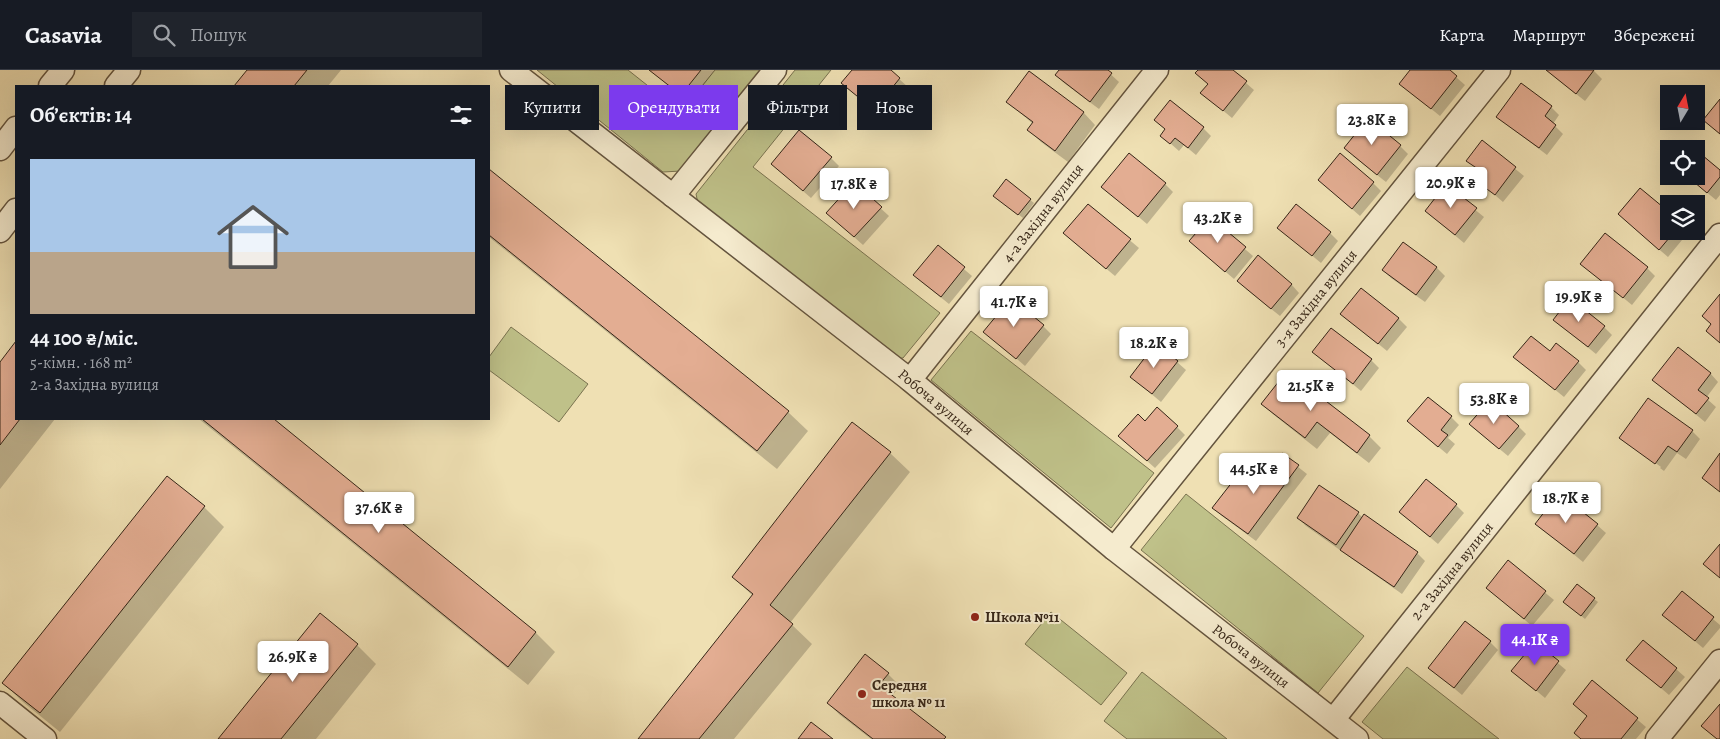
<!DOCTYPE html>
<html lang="uk">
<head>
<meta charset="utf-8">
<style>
	:root { --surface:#171b24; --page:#20242c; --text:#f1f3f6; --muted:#9ea1a6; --line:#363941; --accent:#7c3aed }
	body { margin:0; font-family:Alegreya,serif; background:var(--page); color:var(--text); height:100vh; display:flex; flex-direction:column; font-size:19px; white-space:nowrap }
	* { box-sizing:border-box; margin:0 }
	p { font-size:16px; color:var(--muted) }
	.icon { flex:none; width:28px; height:28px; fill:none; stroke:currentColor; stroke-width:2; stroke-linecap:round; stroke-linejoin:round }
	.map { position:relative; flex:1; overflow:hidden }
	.sheet { position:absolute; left:15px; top:15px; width:475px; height:335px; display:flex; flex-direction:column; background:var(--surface); border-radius:0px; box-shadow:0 5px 20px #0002 }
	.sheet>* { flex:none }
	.guide { position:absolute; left:505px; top:15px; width:475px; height:45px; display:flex; gap:10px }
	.needle { width:32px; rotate:10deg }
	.controls { position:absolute; left:1660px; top:15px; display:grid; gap:10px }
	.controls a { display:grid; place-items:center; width:45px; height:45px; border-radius:0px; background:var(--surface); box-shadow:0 5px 20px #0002; font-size:25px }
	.price { position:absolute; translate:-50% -42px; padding:0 11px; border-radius:5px; background:#fff; color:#222; font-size:16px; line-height:32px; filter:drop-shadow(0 1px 2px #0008) }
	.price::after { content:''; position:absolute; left:50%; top:30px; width:15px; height:11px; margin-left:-8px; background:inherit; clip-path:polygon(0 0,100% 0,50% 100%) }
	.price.active { background:var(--accent); color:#fff }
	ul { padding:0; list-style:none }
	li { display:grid; align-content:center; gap:10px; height:265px; padding:0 15px }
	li+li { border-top:1px solid var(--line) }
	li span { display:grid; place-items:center; height:155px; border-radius:0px; color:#555 }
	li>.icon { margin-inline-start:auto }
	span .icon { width:90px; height:90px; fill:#fffc; stroke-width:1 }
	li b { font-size:21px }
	h2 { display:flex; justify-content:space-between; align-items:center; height:60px; padding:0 15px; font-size:21px }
	.pill { padding:0 18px; border-radius:0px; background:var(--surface); box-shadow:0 5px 20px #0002; font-size:18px; line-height:45px }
	.pill.active { background:var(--accent); color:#fff }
	header { display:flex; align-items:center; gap:30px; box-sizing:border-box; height:70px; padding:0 25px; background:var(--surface); border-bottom:1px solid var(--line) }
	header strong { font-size:24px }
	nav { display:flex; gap:28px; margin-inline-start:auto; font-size:18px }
	.search { width:350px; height:45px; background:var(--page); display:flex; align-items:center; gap:12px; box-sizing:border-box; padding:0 18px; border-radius:0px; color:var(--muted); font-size:19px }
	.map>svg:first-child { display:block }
	.green { fill:#bfc189; stroke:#7a7350 }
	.shadow { fill:#0003 }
	.building { fill:#e3ad92; stroke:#352517 }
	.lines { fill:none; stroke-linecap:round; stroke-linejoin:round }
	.street-casing { stroke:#64543e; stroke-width:25 }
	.street { stroke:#f5ebce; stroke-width:22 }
	.poi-dot { fill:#8f2418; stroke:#f5ebce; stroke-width:2 }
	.labels { text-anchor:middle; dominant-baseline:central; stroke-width:4; stroke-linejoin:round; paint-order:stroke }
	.street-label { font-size:15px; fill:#352517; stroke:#f5ebce }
	.poi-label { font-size:15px; font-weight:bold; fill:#352517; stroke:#f5ebce; text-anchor:start }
</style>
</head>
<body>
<header>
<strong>Casavia</strong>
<div class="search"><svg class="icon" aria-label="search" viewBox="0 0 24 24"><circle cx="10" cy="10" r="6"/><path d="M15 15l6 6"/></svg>Пошук</div>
<nav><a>Карта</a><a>Маршрут</a><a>Збережені</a></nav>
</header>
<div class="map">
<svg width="1720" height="669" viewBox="0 0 1720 669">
	<rect width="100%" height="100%" fill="#efe0b3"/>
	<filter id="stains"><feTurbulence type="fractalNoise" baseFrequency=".004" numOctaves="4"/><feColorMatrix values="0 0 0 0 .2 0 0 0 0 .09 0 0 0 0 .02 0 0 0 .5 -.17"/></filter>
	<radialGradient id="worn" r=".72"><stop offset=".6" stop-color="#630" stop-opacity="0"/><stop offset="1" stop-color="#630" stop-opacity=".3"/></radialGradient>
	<g class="green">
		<path d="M537,0H628L681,42L715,0H761L681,101L663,102Z"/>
		<path d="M795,0H831L753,97L940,243L903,288L892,289L699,138L696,124Z"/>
		<path d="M511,257L588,314L559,352L489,300V287Z"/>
		<path d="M971,261L1154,403L1111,458L931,310Z"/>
		<path d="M1186,424L1364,566L1318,623L1141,480Z"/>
		<path d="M1051,542L1127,603L1101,635L1025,574Z"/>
		<path d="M1407,597L1499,669H1383L1362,652Z"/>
		<path d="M1142,602L1227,669H1127L1104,651Z"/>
	</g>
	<g class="shadow">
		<path d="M249,0H341L328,16H236Z"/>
		<path d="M649,0H715L690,33Z"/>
		<path d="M853,0H889L908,17L883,48L842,13Z"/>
		<path d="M1060,0H1106L1119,12L1099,39L1064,13L1056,5Z"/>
		<path d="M1199,0H1231L1254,20L1232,48L1202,23L1209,14Z"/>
		<path d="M1412,0H1448L1465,15L1440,46L1409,21Z"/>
		<path d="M1546,0H1593L1602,9L1585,31Z"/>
		<path d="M1030,3L1084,43L1095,55L1068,92L1041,72L1029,60L1033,54L1008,32Z"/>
		<path d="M1521,15L1551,37L1559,45L1553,54L1563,64L1547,85L1506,54L1498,46Z"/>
		<path d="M1156,50L1203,58L1211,66L1196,85L1184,75L1179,81L1162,66L1166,60Z"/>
		<path d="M1482,72L1524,106L1503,132L1474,107L1479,100L1468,90Z"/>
		<path d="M1400,76L1408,84L1386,112L1353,86Z"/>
		<path d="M831,88L839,96L811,128L772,94Z"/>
		<path d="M489,101L788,342L808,361L777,399L489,167Z"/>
		<path d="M1720,101V125L1716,130L1687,106H1696Z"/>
		<path d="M1007,111L1034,133L1023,148L999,130Z"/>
		<path d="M1373,113L1381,121L1360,146L1328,118Z"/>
		<path d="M854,114L889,146L863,175L836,151Z"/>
		<path d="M1165,114L1173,122L1147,154L1103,117Z"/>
		<path d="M1446,116L1484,147L1464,173L1426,141Z"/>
		<path d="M1088,135L1139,178L1115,206L1073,171Z"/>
		<path d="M1669,144V161H1674L1682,170L1668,187L1627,152Z"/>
		<path d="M1210,149L1253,186L1234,209L1199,179Z"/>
		<path d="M1279,158L1330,163L1338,171L1321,193Z"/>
		<path d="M1403,173L1437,198L1445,206L1425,232L1391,208L1383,200Z"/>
		<path d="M938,177L972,206L949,234L923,213Z"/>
		<path d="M1582,194L1647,198L1655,206L1632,235Z"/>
		<path d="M1291,214L1299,223L1280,246L1246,219Z"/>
		<path d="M1361,220L1399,249L1407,257L1387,281L1342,244Z"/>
		<path d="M1554,250L1604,257L1612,265L1596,284Z"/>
		<path d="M1043,256L1051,264L1025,296L985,262Z"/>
		<path d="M16,273V349H55L0,419V294Z"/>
		<path d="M1314,282L1371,290L1379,298L1361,321Z"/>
		<path d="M1550,282L1578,292L1586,300L1564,327L1515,287Z"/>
		<path d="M1177,292L1186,300L1161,332L1131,307Z"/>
		<path d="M1287,302L1369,366L1381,378L1369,393L1330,363L1317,379L1274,345L1262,334Z"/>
		<path d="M1710,303L1718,312L1706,328L1716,337L1705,352L1654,310Z"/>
		<path d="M1648,330L1692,361L1700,369L1686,389L1677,383L1664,401L1660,398L1661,397L1628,373V375L1621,368Z"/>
		<path d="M1451,347L1459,355L1448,368L1455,374L1447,384L1417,359Z"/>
		<path d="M199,349H272L536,563L555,582L528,615Z"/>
		<path d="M1146,352L1177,357L1185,365L1155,398L1128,374Z"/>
		<path d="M1518,356L1526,364L1508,386L1479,362Z"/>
		<path d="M890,383L910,402L790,553L812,574L734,669H640L753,526L733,507Z"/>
		<path d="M1283,385L1307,404L1256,471L1222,446L1214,438L1258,417Z"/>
		<path d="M167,408L204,437L224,457L60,662L23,632L3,613Z"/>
		<path d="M1456,435L1464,443L1438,474L1400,442Z"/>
		<path d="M1358,443L1363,448L1417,483L1425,491L1402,524L1306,456L1298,448Z"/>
		<path d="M1537,454L1597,455L1606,463L1583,492Z"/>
		<path d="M1508,492L1554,530L1532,556L1487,518Z"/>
		<path d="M1682,523L1720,555V558L1703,578L1664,545Z"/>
		<path d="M1594,529L1598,532L1585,549L1569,536Z"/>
		<path d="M1490,572L1498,580L1462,625L1430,598Z"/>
		<path d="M1535,574L1566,600L1545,628L1513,601Z"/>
		<path d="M357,575L376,594L316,669H219Z"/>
		<path d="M1628,590L1676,599L1685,607L1669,625Z"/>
		<path d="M888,604L900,616L892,626L946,669H871L840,645L828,633Z"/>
		<path d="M1593,612L1646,657L1636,669H1582L1588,647L1575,634Z"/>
	</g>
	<g class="building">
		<path d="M247,0H307L294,16H234Z"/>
		<path d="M649,0H701L681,25Z"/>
		<path d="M852,0H891L900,8L874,40L841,13Z"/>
		<path d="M1059,0H1108L1112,3L1090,32L1055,5Z"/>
		<path d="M1198,0H1233L1247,11L1223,41L1200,23L1208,14L1195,3Z"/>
		<path d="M1410,0H1450L1457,6L1431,39L1399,14Z"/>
		<path d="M1546,0H1594L1576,24Z"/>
		<path d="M1029,1L1084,42L1055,81L1027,60L1033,52L1006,32Z"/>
		<path d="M1521,13L1552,36L1545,46L1556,55L1539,78L1496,47Z"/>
		<path d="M1720,29V64L1703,50Z"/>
		<path d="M1170,30L1204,57L1188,78L1175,68L1170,74L1160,66L1165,59L1154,50Z"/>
		<path d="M1368,48L1401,75L1377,105L1344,78Z"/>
		<path d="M799,60L832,87L803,121L771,94Z"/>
		<path d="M1482,70L1516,97L1495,125L1472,108L1478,99L1466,91Z"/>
		<path d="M1696,80L1720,100V107L1707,123L1687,106H1696Z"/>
		<path d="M1129,83L1166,113L1138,147L1101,117Z"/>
		<path d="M1340,83L1374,112L1352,139L1318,110Z"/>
		<path d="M489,99L789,341L757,381L489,165Z"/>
		<path d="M1006,109L1031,129L1018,145L993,126Z"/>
		<path d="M854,112L882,137L854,167L826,143Z"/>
		<path d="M1446,114L1477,138L1455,165L1425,141Z"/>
		<path d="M1640,118L1669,142V148L1665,152L1669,156V161H1675L1659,180L1618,144Z"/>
		<path d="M1088,134L1131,169L1106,199L1063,163Z"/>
		<path d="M1296,134L1331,162L1312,186L1277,158Z"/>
		<path d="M1210,147L1246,177L1225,202L1189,171Z"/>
		<path d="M1605,163L1648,197L1623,228L1580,194Z"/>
		<path d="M1403,172L1437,197L1416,225L1382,200Z"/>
		<path d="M938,175L965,197L941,227L913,205Z"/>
		<path d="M1258,185L1292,214L1271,239L1237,211Z"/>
		<path d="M1361,218L1399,248L1378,274L1340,244Z"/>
		<path d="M1720,224V273L1706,261L1711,254L1702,246Z"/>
		<path d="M1011,228L1044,255L1016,289L983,262Z"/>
		<path d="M1570,228L1605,256L1588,277L1553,250Z"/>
		<path d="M1331,258L1372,289L1353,314L1312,282Z"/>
		<path d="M1531,266L1550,281L1556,273L1579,291L1555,320L1513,287Z"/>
		<path d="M16,271V349H20L0,375V292Z"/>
		<path d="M1156,273L1178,291L1152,324L1130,307Z"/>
		<path d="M1678,277L1711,303L1698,320L1709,328L1696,344L1652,310Z"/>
		<path d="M1287,301L1370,365L1357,383L1317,352L1305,368L1261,334Z"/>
		<path d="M1428,327L1452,346L1441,360L1448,365L1438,377L1407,351Z"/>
		<path d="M1648,328L1693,360L1677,382L1668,376L1655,394L1619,368Z"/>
		<path d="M1490,330L1519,356L1499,379L1469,354Z"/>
		<path d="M1157,337L1178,356L1147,391L1118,366L1138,344L1145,351Z"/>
		<path d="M202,349H274L536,562L508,597Z"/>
		<path d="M852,352L891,382L770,535L793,554L699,669H638L753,524L732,507Z"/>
		<path d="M1282,383L1299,395L1248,464L1212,438L1240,402L1258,416Z"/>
		<path d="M1720,383V422L1702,408Z"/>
		<path d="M167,406L205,436L40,643L2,613Z"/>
		<path d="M1426,409L1457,434L1430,467L1399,442Z"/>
		<path d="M1319,415L1359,442L1336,475L1297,448Z"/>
		<path d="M1559,423L1598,454L1574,484L1535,454Z"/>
		<path d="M1364,444L1418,482L1394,517L1340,480Z"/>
		<path d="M1720,474V508L1703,494Z"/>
		<path d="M1508,490L1546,521L1524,549L1486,518Z"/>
		<path d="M1577,514L1595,528L1581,546L1563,532Z"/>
		<path d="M1682,521L1714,547L1695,571L1662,545Z"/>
		<path d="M320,543L358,574L281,669H218Z"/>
		<path d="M1465,551L1491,571L1454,618L1428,598Z"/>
		<path d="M1643,570L1677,598L1661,618L1626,590Z"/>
		<path d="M1535,572L1559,591L1536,621L1511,601Z"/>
		<path d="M865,584L889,603L879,615L946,667L944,669H873L827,633Z"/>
		<path d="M1592,610L1638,648L1621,669H1581L1574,663L1587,646L1573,634Z"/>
		<path d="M1720,634V669H1717L1701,656Z"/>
		<path d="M811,652L833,669H798Z"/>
	</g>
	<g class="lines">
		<defs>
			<g id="street">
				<path d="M511,0L910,310L1114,479L1357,669"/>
				<path d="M50,16L63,0"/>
				<path d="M116,16L129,0"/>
				<path d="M0,79L16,58"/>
				<path d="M673,126L775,0"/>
				<path d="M0,161L16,140"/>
				<path d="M910,310L1157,0"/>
				<path d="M1114,479L1499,0"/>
				<path d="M0,633L45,669"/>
				<path d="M1333,650L1720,165"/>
				<path d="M1657,669L1720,591"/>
			</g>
		</defs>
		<use href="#street" class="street-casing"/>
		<use href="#street" class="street"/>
	</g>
	<g class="poi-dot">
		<circle cx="975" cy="547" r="5"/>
		<circle cx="862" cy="624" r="5"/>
	</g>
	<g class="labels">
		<g class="street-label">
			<text transform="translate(1043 143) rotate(-52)">4-а Західна вулиця</text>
			<text transform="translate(1316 228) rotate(-51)">3-я Західна вулиця</text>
			<text transform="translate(936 332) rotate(40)">Робоча вулиця</text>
			<text transform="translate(1452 501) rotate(-51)">2-а Західна вулиця</text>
			<text transform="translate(1251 586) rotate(38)">Робоча вулиця</text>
		</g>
		<g class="poi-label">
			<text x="985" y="547">Школа №11</text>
			<text x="872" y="615">Середня<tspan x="872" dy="17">школа № 11</tspan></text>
		</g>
	</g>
	<rect width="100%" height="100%" filter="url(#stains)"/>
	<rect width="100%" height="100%" fill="url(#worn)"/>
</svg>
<div class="controls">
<a><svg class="needle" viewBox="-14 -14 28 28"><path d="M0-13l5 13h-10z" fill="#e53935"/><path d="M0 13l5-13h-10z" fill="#9ea1a6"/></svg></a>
<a><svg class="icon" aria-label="locate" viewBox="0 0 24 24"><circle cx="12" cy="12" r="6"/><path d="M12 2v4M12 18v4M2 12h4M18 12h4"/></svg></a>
<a><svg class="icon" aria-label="layers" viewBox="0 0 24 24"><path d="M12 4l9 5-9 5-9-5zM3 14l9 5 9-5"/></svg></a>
</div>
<b class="price" style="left:1372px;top:76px">23.8K ₴</b>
<b class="price" style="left:1451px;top:139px">20.9K ₴</b>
<b class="price" style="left:854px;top:140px">17.8K ₴</b>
<b class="price" style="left:1218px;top:174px">43.2K ₴</b>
<b class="price" style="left:1579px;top:253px">19.9K ₴</b>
<b class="price" style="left:1014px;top:258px">41.7K ₴</b>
<b class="price" style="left:1154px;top:299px">18.2K ₴</b>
<b class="price" style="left:1311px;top:342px">21.5K ₴</b>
<b class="price" style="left:1494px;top:355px">53.8K ₴</b>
<b class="price" style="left:1254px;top:425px">44.5K ₴</b>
<b class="price" style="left:1566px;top:454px">18.7K ₴</b>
<b class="price" style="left:379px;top:464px">37.6K ₴</b>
<b class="price active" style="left:1535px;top:596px">44.1K ₴</b>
<b class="price" style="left:293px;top:613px">26.9K ₴</b>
<div class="guide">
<a class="pill">Купити</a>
<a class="pill active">Орендувати</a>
<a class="pill">Фільтри</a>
<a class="pill">Нове</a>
</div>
<section class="sheet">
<h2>Об’єктів: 14<svg class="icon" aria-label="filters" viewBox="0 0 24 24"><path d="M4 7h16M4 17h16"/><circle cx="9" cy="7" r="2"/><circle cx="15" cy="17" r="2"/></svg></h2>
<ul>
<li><span style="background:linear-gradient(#a9c7e8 60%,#b9a48a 0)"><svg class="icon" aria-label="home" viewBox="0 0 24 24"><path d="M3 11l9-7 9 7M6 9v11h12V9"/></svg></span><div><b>44 100 ₴/міс.</b><p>5-кімн. · 168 m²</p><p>2-а Західна вулиця</p></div></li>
</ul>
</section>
</div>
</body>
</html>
